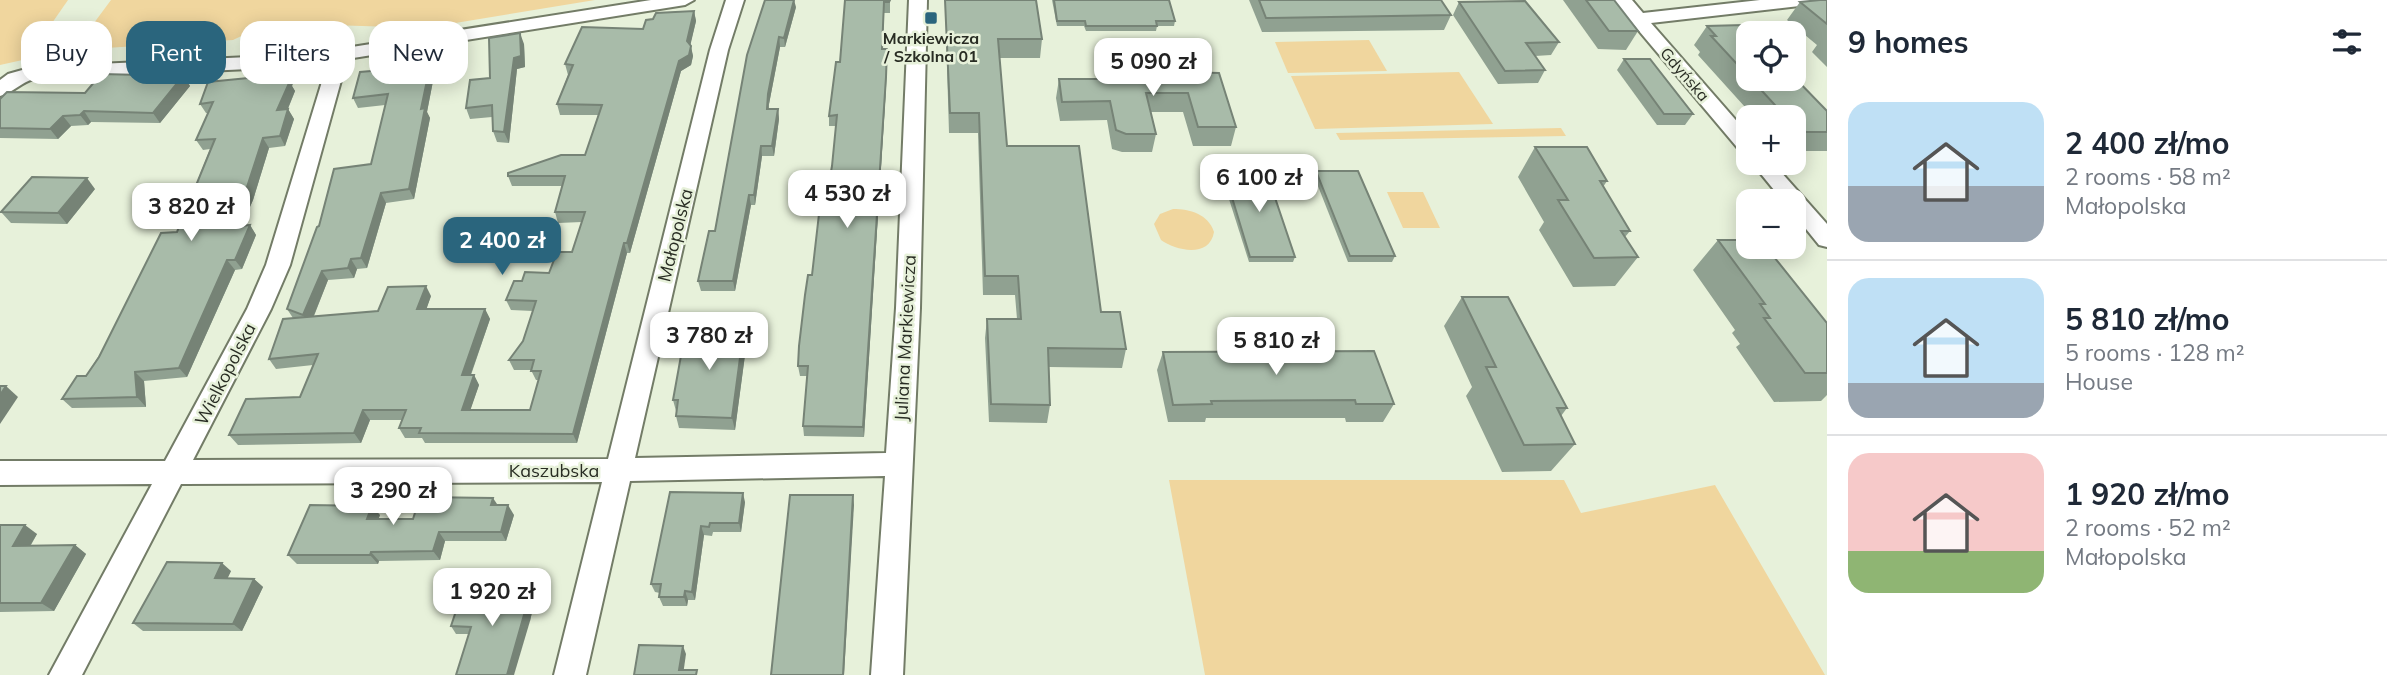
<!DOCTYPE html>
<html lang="en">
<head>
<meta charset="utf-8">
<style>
	:root { --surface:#fff; --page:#f6f6f7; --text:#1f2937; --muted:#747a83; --line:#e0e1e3; --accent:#2a657d }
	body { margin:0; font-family:Mulish,sans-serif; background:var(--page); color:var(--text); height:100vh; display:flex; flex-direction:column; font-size:26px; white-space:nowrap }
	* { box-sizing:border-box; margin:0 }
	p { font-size:23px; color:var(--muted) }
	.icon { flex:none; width:38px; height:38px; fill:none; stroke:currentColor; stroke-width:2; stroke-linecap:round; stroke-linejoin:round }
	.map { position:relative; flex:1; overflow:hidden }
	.drawer { display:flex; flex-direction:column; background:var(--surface); width:560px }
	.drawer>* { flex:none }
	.hud { position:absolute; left:21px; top:21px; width:665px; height:63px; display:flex; gap:14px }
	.fabs { position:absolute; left:1736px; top:21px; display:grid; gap:14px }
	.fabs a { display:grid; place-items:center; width:70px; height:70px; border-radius:14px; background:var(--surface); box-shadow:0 4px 18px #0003; font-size:35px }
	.price { position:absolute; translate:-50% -60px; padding:0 16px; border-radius:14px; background:#fff; color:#222; font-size:23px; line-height:46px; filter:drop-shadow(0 2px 4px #0008) }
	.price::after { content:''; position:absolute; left:50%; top:42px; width:21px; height:16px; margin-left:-10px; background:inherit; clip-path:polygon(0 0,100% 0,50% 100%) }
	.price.active { background:var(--accent); color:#fff }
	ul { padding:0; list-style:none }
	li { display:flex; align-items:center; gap:21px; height:175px; padding:0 21px }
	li+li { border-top:2px solid var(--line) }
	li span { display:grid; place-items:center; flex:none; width:196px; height:140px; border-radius:21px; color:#555 }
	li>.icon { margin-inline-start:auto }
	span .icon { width:84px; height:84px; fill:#fffc; stroke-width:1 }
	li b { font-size:30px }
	h2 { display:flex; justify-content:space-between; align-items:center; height:84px; padding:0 21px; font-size:30px }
	.tag { padding:0 24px; border-radius:21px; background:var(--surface); box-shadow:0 4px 18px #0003; font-size:24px; line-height:63px }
	.tag.active { background:var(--accent); color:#fff }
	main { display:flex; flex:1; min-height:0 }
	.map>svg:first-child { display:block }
	.green { fill:#f0d69e }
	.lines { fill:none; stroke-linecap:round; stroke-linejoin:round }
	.street-casing { stroke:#737c67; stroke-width:4 }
	.street { fill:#fff; fill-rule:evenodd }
	.wall { fill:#90a191 }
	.shaded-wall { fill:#768376 }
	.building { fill:#a8bba9; stroke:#768376; stroke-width:2 }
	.poi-dot { fill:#2a657d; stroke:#e7f1da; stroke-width:2.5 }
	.labels { text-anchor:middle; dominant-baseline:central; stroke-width:5; stroke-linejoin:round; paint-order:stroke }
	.far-poi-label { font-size:16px; font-weight:bold; fill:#282c23; stroke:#e7f1da }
	.far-street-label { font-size:16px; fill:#282c23; stroke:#e7f1da }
	.street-label { font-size:18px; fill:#282c23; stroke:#e7f1da }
</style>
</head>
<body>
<main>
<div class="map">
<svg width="1827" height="675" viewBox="0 0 1827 675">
	<rect width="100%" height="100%" fill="#e7f1da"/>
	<g class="green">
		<path d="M0,0H68L27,59L0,65Z"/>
		<path d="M111,0H595L425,28L299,24L256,29L233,40L74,50Z"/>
		<path d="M1369,40L1387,71L1288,73L1275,42Z"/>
		<path d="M1459,72L1493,124L1315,129L1291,76Z"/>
		<path d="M1561,128L1566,136L1340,140L1336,133Z"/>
		<path d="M1387,192H1423L1440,228H1403Z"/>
		<path d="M1173,209C1190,209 1208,214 1214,232C1210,258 1176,251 1161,240L1154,224L1160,214Z"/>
		<path d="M1169,480H1564L1581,513L1715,485L1825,675H1205Z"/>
	</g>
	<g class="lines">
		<defs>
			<g id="street">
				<path d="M651,0H694L685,5L347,59L290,265L271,309L193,460L608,459L710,50L726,0H744L728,50L635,458L886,453L896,308L909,0H927L920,308L903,675H871L885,476L630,481L586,675H554L602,482L181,484L82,675H49L152,484L0,485V461H165L247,309L266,265L328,62L249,69L34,79C21,82 13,93 0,96V80L8,74L33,67L249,57L339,49Z"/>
				<path d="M1613,0H1632L1643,13L1760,0H1817L1808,5L1651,23L1748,134V154L1741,152Z"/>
				<path d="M1752,163H1773L1827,224V247L1819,245L1794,214V201H1783Z"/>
			</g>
		</defs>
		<use href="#street" class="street-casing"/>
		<use href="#street" class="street"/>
	</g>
	<g class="wall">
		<path d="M845,0H890V13H884L883,49L887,60L886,88L864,437L804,436L803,426L807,376H800L798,366L812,275L832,166L836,126H829V116L840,62Z"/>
		<path d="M945,0H1036L1042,39L1040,58H999L1007,146L1101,312L1126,349L1122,368L1049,367L1050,405L1047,423L989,422L985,338L987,319H1017L1015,295H983L978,133H949Z"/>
		<path d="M1052,0H1169L1175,21L1174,26H1157L1156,31H1086L1084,26H1057Z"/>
		<path d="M1249,0H1441L1451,15L1444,30L1262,32Z"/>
		<path d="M1563,0H1614L1638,31L1626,50L1598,49Z"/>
		<path d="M1827,0V67L1812,52L1817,45L1787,20L1800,2Z"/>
		<path d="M1459,2L1559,42L1551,55L1535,56L1545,70L1538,83L1498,84L1453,15Z"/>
		<path d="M796,7L785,47H780L769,104V109H778L779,119L774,156H762L755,205H751L735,291H701L698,281L715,231L747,55Z"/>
		<path d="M694,11L696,21L690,45L693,56L691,65L681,71L630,253H627L577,443H425L422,438H405L399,428L402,420H370L361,443L238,445L229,435L300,397L313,365L276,369L269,359L293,318L287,309L319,226L371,164L385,105L358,108L353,98L394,69L396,72L416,69L417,72L433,81L427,112L430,118L414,199L386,203L367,268L357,269L354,278L328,280L314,316L378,311L431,296L426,309H485L490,319L471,375H474L479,385L470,410H530L539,380H536L531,370H514L509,360L523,341L533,311L511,310L506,300L522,281L549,273L572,252L582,222L558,223L555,212L562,186H512L508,176L585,155L598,115H560L557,104L568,75L565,64L643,29Z"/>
		<path d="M1707,26L1748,33V79H1794L1827,111V151H1794V117H1754L1698,55L1700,52L1694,45Z"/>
		<path d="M524,44L525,67L517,69L509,143L497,142L493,131L492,117L470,119L466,108L490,78Z"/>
		<path d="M1624,59L1693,114L1685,125H1657L1617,70Z"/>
		<path d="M1139,71L1219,73L1236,127L1231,146H1193L1183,112H1151L1156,134L1152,152H1122L1112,149L1107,120L1060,121L1056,98L1059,79H1138Z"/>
		<path d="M287,74L293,83L292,86L295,91L288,109L294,119L285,146L269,148L253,200L241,226L250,225L256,235L242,269L235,270L187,377L144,381L146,407L72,408L62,399L86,376L177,232L210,149L203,150L196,140L208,113H206L200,104Z"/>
		<path d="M183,76L190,86L160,123L91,122L88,125L71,126L58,139L0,138V99L85,93Z"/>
		<path d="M1535,147L1607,181L1603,187L1630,231L1625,237L1638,257L1615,286L1573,287L1539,230L1544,222L1518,177Z"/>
		<path d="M1224,171L1295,257L1293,262H1249L1222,177Z"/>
		<path d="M1316,171L1395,256L1392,262H1348L1314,176Z"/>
		<path d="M95,189L67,224L11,223L1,212Z"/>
		<path d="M1718,240L1827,323V395L1821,401L1774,402L1736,347L1740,344L1732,333L1735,330L1693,270Z"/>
		<path d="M1462,297L1567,408L1561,416L1575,444L1551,471L1502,472L1466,396L1472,387L1444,326Z"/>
		<path d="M747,340L735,430L679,428L676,416V411L673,400Z"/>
		<path d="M1163,352L1394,404L1383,422H1346L1345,418H1206L1205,422H1168L1157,370Z"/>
		<path d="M670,492L745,502L741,532H713L712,536L704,535L695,600H688L687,606H663L659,597L660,593L655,592L651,584Z"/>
		<path d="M498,505L514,515L506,541H445L440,560L379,561L378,564H297L288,555L380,515L378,519H413Z"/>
		<path d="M0,525L37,534L31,545H75L86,554L54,611L0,612Z"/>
		<path d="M231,571L227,578L254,579L263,587L242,631H143L133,623Z"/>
		<path d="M537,590L530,621L469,634H456L451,626L485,596Z"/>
	</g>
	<g class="shaded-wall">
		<path d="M794,0L796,7L785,47L784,38Z"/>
		<path d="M694,11L696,21L689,51L687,41Z"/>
		<path d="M520,33L524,44L525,67L517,69L509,143L504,132L514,58Z"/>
		<path d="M779,37L780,47L769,104V119L768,94Z"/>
		<path d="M691,46L693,56L691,65L681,71L630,253L627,243L679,61Z"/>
		<path d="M887,49L886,88L864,437L863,427Z"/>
		<path d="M429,71L433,81L427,112L430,118L414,199L409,189L421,109Z"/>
		<path d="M287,74L293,83L292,86L295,91L283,120L277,110Z"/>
		<path d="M183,76L190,86L160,123L153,113Z"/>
		<path d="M288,109L294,119L285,146L280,136Z"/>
		<path d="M778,109L779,119L774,156L772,146Z"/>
		<path d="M84,111L91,122L88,125L80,115Z"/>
		<path d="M63,116L71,126L58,139L50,129Z"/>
		<path d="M263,138L269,148L253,200L237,237L230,227Z"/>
		<path d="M761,146L762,156L755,205L754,195Z"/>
		<path d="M87,178L95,189L67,224L58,213Z"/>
		<path d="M381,193L386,203L367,268L361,258Z"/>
		<path d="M749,195L751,205L735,291L733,281Z"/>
		<path d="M250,225L256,235L242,269L235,260Z"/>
		<path d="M624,243L627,253L577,443L573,434Z"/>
		<path d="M351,259L357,269L354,278L348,268Z"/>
		<path d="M227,260L235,270L187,377L179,368Z"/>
		<path d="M322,271L328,280L310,325L303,315Z"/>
		<path d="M426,286L431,296L423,319L417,309Z"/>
		<path d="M485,309L490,319L467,385L462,375Z"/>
		<path d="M744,328L747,340L735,430L732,418Z"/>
		<path d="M135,372L144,381L146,407L137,397Z"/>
		<path d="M474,375L479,385L467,420L462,410Z"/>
		<path d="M6,386L18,397L0,424V395Z"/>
		<path d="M363,410L370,420L361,443L354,433Z"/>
		<path d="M743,493L745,502L741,532L739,523Z"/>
		<path d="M853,495L854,505L844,675H843Z"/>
		<path d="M493,498L499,507L491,505Z"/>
		<path d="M508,505L514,515L506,541L501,532Z"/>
		<path d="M372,506L380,515L375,528L367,519Z"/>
		<path d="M25,525L37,534L25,554L13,546Z"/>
		<path d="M701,526L704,535L695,600L692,592Z"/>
		<path d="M439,532L445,541L440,560L433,551Z"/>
		<path d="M75,545L86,554L54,611L41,603Z"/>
		<path d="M371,552L379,561L378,564L370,555Z"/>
		<path d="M222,563L231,571L224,586L215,578Z"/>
		<path d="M254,579L263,587L242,631L233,624Z"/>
		<path d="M533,583L537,590L530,621L514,675H507Z"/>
		<path d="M685,591L688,600L687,606L684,597Z"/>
		<path d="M683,646L686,654L683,675L679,670Z"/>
	</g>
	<g class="building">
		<path d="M765,0H794L784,38L779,37L768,94L767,109H778L772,146H761L754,195H749L733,281H698L709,231H715L747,55Z"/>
		<path d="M845,0H890L889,2H884L882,49H887L886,77L863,427L803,426L808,366H798L799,346L805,295L808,275H812L822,188H828L832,166L837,115L829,116L836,62H840Z"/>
		<path d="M945,0H1036L1042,39H998L1007,146H1079L1101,312H1120L1126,349L1048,348L1050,405L991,404L987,319H1021L1018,276H985L979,113H950Z"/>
		<path d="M1054,0H1169L1175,21H1156L1157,26H1086L1085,21H1057Z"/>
		<path d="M1259,0H1441L1451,15L1266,18Z"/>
		<path d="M1586,0H1614L1638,31H1609Z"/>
		<path d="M1820,0H1827V24L1800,2Z"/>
		<path d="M1525,1L1559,42L1526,43L1545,70L1505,71L1459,2Z"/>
		<path d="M694,11L687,41L691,46L689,55L679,61L627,243H624L573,434L419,433L421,428H399L406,410H363L354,433L229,435L246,399L300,397L318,354L269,359L283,319L378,311L388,287L426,286L417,309H485L462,375H474L462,410H530L541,371H531L534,360H509L523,341L536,301L506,300L514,281H522L525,272L549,273L557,252H572L585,212H555L565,176H508V173L561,155H585L602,105L557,104L573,65L565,64L582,27L643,29L646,20L653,19L656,13Z"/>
		<path d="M1744,25L1751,33H1748V76L1711,36H1716L1707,26Z"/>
		<path d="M520,33L521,56L514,58L504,132L493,131L492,105L466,108L470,80L490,78L489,38Z"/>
		<path d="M1624,59H1650L1693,114H1664Z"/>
		<path d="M394,69V72L416,69L415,72L429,71L421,109L425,108L409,189L381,193L361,258L351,259L348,268L322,271L303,315L287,309L317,227L319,226L334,169L371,164L388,94L353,98L360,72Z"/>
		<path d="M1139,71L1219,73L1236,127H1198L1188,93H1146L1156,134H1126L1116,130L1110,101L1062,102L1059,79H1141Z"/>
		<path d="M101,74L183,76L153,113L84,111L80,115L63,116L50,129L0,128V99L7,92L85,93Z"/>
		<path d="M287,74L285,81H290L277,110L288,109L280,136L263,138L246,190L230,227L250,225L235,260H227L179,368L135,372L137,397L62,399L77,376H86L99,357L161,233L177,232L215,139L196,140L213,102L200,104L208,82Z"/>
		<path d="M1794,77L1827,111V132H1806L1794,120V117H1786L1751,79H1794Z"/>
		<path d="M1535,147H1587L1607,181H1600L1630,231H1621L1638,257L1594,258L1558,200H1568Z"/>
		<path d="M1224,171H1266L1295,257H1250Z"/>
		<path d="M1316,171H1358L1395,256H1350Z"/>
		<path d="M32,177L87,178L58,213L1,212Z"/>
		<path d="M1718,240H1748V247H1766L1827,323V373H1805L1764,318H1770L1760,304H1765Z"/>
		<path d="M1462,297H1508L1567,408H1557L1575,444L1524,445L1486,367H1496Z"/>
		<path d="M686,328H744L732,418L676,416L678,400H673Z"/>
		<path d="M1374,351L1394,404H1356L1355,400L1211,401L1212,404L1173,405L1163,352Z"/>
		<path d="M0,386H6L0,395Z"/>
		<path d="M670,492L743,493L739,523H710L709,527L701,526L692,592L685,591L684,597H659L661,584H651Z"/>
		<path d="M790,495H853L843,675H771Z"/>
		<path d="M420,497L493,498L491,505H508L501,532H439L433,551L371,552L370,555H288L310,505L372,506L367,519H413Z"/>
		<path d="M0,525H25L13,546L75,545L41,603H0Z"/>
		<path d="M167,562L222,563L215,578L254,579L233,624L133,623Z"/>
		<path d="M495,582L533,583L507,675H456L471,627L451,626L461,596H485L486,589H493Z"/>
		<path d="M639,645L683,646L679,670H697L696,675H634Z"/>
	</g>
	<rect class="poi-dot" x="924" y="11" width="14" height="14" rx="3.5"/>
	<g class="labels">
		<g class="far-poi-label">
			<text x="931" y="38">Markiewicza<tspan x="931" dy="18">/ Szkolna 01</tspan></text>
		</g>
		<g class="far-street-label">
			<text transform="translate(1685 74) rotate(49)">Gdyńska</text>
		</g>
		<g class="street-label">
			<text transform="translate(675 235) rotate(-76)">Małopolska</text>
			<text transform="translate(905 338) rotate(-87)">Juliana Markiewicza</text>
			<text transform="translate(225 374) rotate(-63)">Wielkopolska</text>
			<text x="554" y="470">Kaszubska</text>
		</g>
	</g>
</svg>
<div class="fabs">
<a><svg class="icon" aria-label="locate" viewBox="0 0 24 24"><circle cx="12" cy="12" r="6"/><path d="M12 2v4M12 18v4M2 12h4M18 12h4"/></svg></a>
<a>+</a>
<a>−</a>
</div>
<b class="price" style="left:1153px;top:98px">5 090 zł</b>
<b class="price" style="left:1259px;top:214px">6 100 zł</b>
<b class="price" style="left:847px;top:230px">4 530 zł</b>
<b class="price" style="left:191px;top:243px">3 820 zł</b>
<b class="price active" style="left:502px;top:277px">2 400 zł</b>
<b class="price" style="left:709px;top:372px">3 780 zł</b>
<b class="price" style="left:1276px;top:377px">5 810 zł</b>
<b class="price" style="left:393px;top:527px">3 290 zł</b>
<b class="price" style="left:492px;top:628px">1 920 zł</b>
<div class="hud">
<a class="tag">Buy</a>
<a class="tag active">Rent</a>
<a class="tag">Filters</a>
<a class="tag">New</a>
</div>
</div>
<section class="drawer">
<h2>9 homes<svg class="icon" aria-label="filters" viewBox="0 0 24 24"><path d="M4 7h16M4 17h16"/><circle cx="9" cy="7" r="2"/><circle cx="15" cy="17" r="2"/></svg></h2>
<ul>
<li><span style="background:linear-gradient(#bfe0f5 60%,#9aa5b1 0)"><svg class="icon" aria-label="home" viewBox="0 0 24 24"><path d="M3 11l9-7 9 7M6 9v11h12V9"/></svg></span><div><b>2 400 zł/mo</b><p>2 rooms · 58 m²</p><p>Małopolska</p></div></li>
<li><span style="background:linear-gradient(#bfe0f5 75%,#9aa5b1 0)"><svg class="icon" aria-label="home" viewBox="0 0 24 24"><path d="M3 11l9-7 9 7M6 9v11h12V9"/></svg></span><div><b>5 810 zł/mo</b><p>5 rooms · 128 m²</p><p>House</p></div></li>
<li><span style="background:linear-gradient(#f6c9c9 70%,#8fb573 0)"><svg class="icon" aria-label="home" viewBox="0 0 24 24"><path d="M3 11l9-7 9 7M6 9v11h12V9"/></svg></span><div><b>1 920 zł/mo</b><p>2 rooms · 52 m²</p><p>Małopolska</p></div></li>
</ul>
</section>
</main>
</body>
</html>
